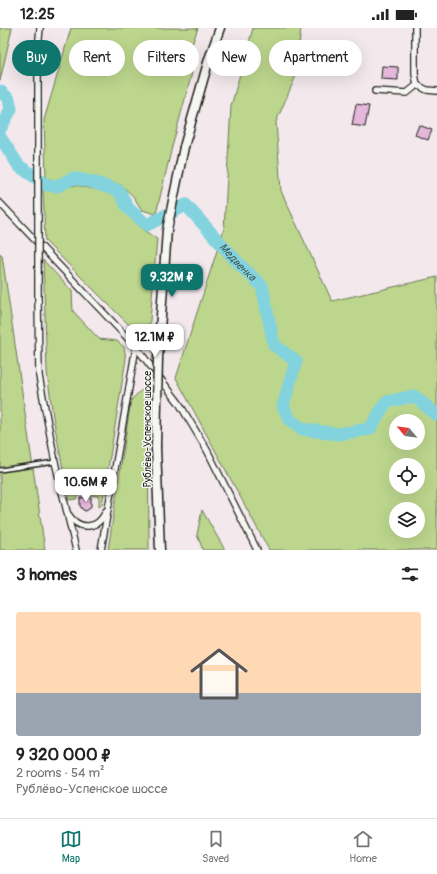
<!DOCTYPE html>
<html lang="en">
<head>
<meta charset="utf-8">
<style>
	:root { --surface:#fff; --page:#f6f6f6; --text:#222; --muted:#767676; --line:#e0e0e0; --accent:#0f766e }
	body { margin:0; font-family:Pangolin,sans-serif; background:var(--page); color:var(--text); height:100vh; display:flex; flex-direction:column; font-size:15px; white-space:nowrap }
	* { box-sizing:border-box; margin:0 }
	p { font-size:13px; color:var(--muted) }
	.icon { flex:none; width:22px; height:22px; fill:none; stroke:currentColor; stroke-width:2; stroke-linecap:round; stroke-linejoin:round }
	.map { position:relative; height:522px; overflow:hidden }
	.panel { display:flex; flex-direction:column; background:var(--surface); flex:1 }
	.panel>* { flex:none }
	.top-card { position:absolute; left:12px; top:12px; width:413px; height:36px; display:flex; gap:8px }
	.needle { width:26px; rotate:299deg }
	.fabs { position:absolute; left:389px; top:386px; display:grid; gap:8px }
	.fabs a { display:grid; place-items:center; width:36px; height:36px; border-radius:50%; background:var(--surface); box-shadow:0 4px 16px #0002; font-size:20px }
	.price { position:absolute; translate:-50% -34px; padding:0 9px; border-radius:8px; background:#fff; color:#222; font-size:13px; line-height:26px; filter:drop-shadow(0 1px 2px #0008) }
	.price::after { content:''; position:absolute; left:50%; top:24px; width:12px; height:9px; margin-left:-6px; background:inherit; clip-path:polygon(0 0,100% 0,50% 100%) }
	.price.selected { background:var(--accent); color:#fff }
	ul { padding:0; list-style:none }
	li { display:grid; align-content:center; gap:8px; height:212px; padding:0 16px }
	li+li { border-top:1px solid var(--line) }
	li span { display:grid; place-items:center; height:124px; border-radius:4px; color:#555 }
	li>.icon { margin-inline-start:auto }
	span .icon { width:72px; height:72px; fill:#fffc; stroke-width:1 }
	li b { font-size:17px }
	h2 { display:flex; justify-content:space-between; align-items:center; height:48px; padding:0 16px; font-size:17px }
	.tag { padding:0 14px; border-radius:18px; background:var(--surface); box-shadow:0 4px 16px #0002; font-size:14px; line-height:36px }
	.tag.selected { background:var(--accent); color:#fff }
	.status { display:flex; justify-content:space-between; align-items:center; height:28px; padding:0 20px; background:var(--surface); direction:ltr }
	.status svg { height:11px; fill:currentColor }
	.tabs { display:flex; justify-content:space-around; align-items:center; height:56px; border-top:1px solid var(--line); background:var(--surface); font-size:11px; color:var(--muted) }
	.tabs a { display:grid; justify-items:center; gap:2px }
	.tabs .selected { color:var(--accent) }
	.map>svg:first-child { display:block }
	.green { fill:#bcd68d; stroke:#6c7954; fill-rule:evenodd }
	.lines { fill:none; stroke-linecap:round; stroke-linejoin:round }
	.river { stroke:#83d3de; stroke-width:13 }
	.building { fill:#e5b7da; stroke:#1c1c1c }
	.service-casing { stroke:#1c1c1c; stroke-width:6 }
	.minor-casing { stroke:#1c1c1c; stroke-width:8 }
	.secondary-casing { stroke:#1c1c1c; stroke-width:11 }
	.service { stroke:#f6f6f2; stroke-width:3 }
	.minor { stroke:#f6f6f2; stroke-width:5.5 }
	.secondary { stroke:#f6f6f2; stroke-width:8 }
	.minor-bridge-casing { stroke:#1c1c1c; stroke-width:8; stroke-linecap:butt }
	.secondary-bridge-casing { stroke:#1c1c1c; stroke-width:11; stroke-linecap:butt }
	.minor-bridge { stroke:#f6f6f2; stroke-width:5.5 }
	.secondary-bridge { stroke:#f6f6f2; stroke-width:8 }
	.labels { text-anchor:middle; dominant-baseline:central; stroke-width:3; stroke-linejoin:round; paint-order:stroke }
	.street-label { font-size:10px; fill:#1c1c1c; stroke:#f6f6f2 }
	.water-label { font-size:11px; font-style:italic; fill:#405c60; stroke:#f6f6f2 }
</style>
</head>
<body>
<div class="status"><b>12:25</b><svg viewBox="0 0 49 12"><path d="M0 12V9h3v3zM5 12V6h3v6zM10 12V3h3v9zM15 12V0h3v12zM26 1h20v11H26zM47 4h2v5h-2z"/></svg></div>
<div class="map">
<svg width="437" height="522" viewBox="0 0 437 522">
	<rect width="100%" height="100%" fill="#f3e9ed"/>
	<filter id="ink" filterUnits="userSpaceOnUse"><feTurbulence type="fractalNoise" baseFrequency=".025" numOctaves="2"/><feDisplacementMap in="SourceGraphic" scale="8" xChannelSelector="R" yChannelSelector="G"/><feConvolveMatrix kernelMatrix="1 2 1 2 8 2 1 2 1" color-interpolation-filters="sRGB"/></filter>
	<g filter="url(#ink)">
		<g class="green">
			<path d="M0,0H12L0,53Z"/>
			<path d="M71,0H198L186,33L192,45L172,119L156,186L142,182L133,168L121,157L73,145L56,153L46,150L44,92Z"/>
			<path d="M253,0H301L295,50L276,94L281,163L332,273L437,249V522H269L176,350L224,201L231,78ZM396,393H418V415H396ZM396,437H418V459H396ZM396,481H418V503H396Z"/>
			<path d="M75,157L113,165L142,201L157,211L148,316L45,213L43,161L57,162Z"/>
			<path d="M0,225L2,227L45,522H0Z"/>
			<path d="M43,232L72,263L73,283L99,311L117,313L124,319L126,331L102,477L99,479V468L80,466L76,471L69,472L53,389L47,344Z"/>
			<path d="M148,356L149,522H108L131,372Z"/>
			<path d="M202,482L225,522H203L197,507Z"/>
		</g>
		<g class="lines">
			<g class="river">
				<path d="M0,63L9,71L11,81L0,101"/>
				<path id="s1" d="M0,109L19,138L47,157L58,158L73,150L92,154L119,163L128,180L147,197L186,177L241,238L262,258L274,317L296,333L283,378L289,391L302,401L338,406L370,401L386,374L414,368L437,387"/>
			</g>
		</g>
		<g class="building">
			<path d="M382,38L398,39V52L381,51Z"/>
			<path d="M356,76L369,78L365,99L352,97Z"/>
			<path d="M419,97L432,102L428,112L415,107Z"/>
			<path d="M91,469V478L89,481L86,483L83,482L80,478V470Z"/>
		</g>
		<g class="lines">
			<defs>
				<path id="service" d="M0,442L55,434"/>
				<g id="minor">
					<path d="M415,0V46L417,57L427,62L437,63"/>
					<path d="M38,21L40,0"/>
					<path d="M375,63L407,65L417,57"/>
					<path d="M0,175L136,319L179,375L207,422L257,522"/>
					<path d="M38,272L39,348L55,434L76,522"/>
					<path d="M68,486C79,503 98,502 106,483"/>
					<path d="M101,522L136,319"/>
				</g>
				<g id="secondary">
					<path d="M184,119L209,31L220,0"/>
					<path d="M156,419L160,522"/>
				</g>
			</defs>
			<use href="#service" class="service-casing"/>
			<use href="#minor" class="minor-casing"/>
			<use href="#secondary" class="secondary-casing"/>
			<use href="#service" class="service"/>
			<use href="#minor" class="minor"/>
			<use href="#secondary" class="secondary"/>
			<defs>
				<path id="minor-bridge" d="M38,272V21"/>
				<path id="secondary-bridge" d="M156,419L158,330L167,202L184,119"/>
			</defs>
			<use href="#minor-bridge" class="minor-bridge-casing"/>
			<use href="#secondary-bridge" class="secondary-bridge-casing"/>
			<use href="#minor-bridge" class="minor-bridge"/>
			<use href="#secondary-bridge" class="secondary-bridge"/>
		</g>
	</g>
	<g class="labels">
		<g class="street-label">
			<text transform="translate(148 401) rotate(-90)">Рублёво-Успенское шоссе</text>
		</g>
		<g class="water-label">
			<text stroke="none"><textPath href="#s1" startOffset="310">Медвенка</textPath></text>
		</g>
	</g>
</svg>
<div class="fabs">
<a><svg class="needle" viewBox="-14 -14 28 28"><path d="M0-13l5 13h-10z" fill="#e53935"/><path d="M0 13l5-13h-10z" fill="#767676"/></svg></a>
<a><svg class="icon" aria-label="locate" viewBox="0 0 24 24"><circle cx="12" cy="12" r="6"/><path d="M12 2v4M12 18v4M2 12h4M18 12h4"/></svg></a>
<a><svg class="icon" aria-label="layers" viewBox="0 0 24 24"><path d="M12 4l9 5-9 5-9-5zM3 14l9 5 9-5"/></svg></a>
</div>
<b class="price selected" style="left:172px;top:270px">9.32M ₽</b>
<b class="price" style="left:155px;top:330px">12.1M ₽</b>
<b class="price" style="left:86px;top:475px">10.6M ₽</b>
<div class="top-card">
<a class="tag selected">Buy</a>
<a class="tag">Rent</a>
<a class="tag">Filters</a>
<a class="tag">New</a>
<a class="tag">Apartment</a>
</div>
</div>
<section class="panel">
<h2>3 homes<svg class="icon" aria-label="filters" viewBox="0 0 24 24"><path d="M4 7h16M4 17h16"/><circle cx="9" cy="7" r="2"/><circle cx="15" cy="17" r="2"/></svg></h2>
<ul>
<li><span style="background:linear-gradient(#ffd9b3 65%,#9aa5b1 0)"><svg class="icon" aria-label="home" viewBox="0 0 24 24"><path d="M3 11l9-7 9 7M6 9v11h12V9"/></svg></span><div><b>9 320 000 ₽</b><p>2 rooms · 54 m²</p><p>Рублёво-Успенское шоссе</p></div></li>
</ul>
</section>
<nav class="tabs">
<a class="selected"><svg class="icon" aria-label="map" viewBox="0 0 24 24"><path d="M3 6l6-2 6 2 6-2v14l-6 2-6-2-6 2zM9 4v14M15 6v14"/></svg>Map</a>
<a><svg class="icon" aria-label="saved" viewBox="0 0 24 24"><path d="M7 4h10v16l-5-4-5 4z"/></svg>Saved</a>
<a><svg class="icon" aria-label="home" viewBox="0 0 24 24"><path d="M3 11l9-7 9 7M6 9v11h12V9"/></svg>Home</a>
</nav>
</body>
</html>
